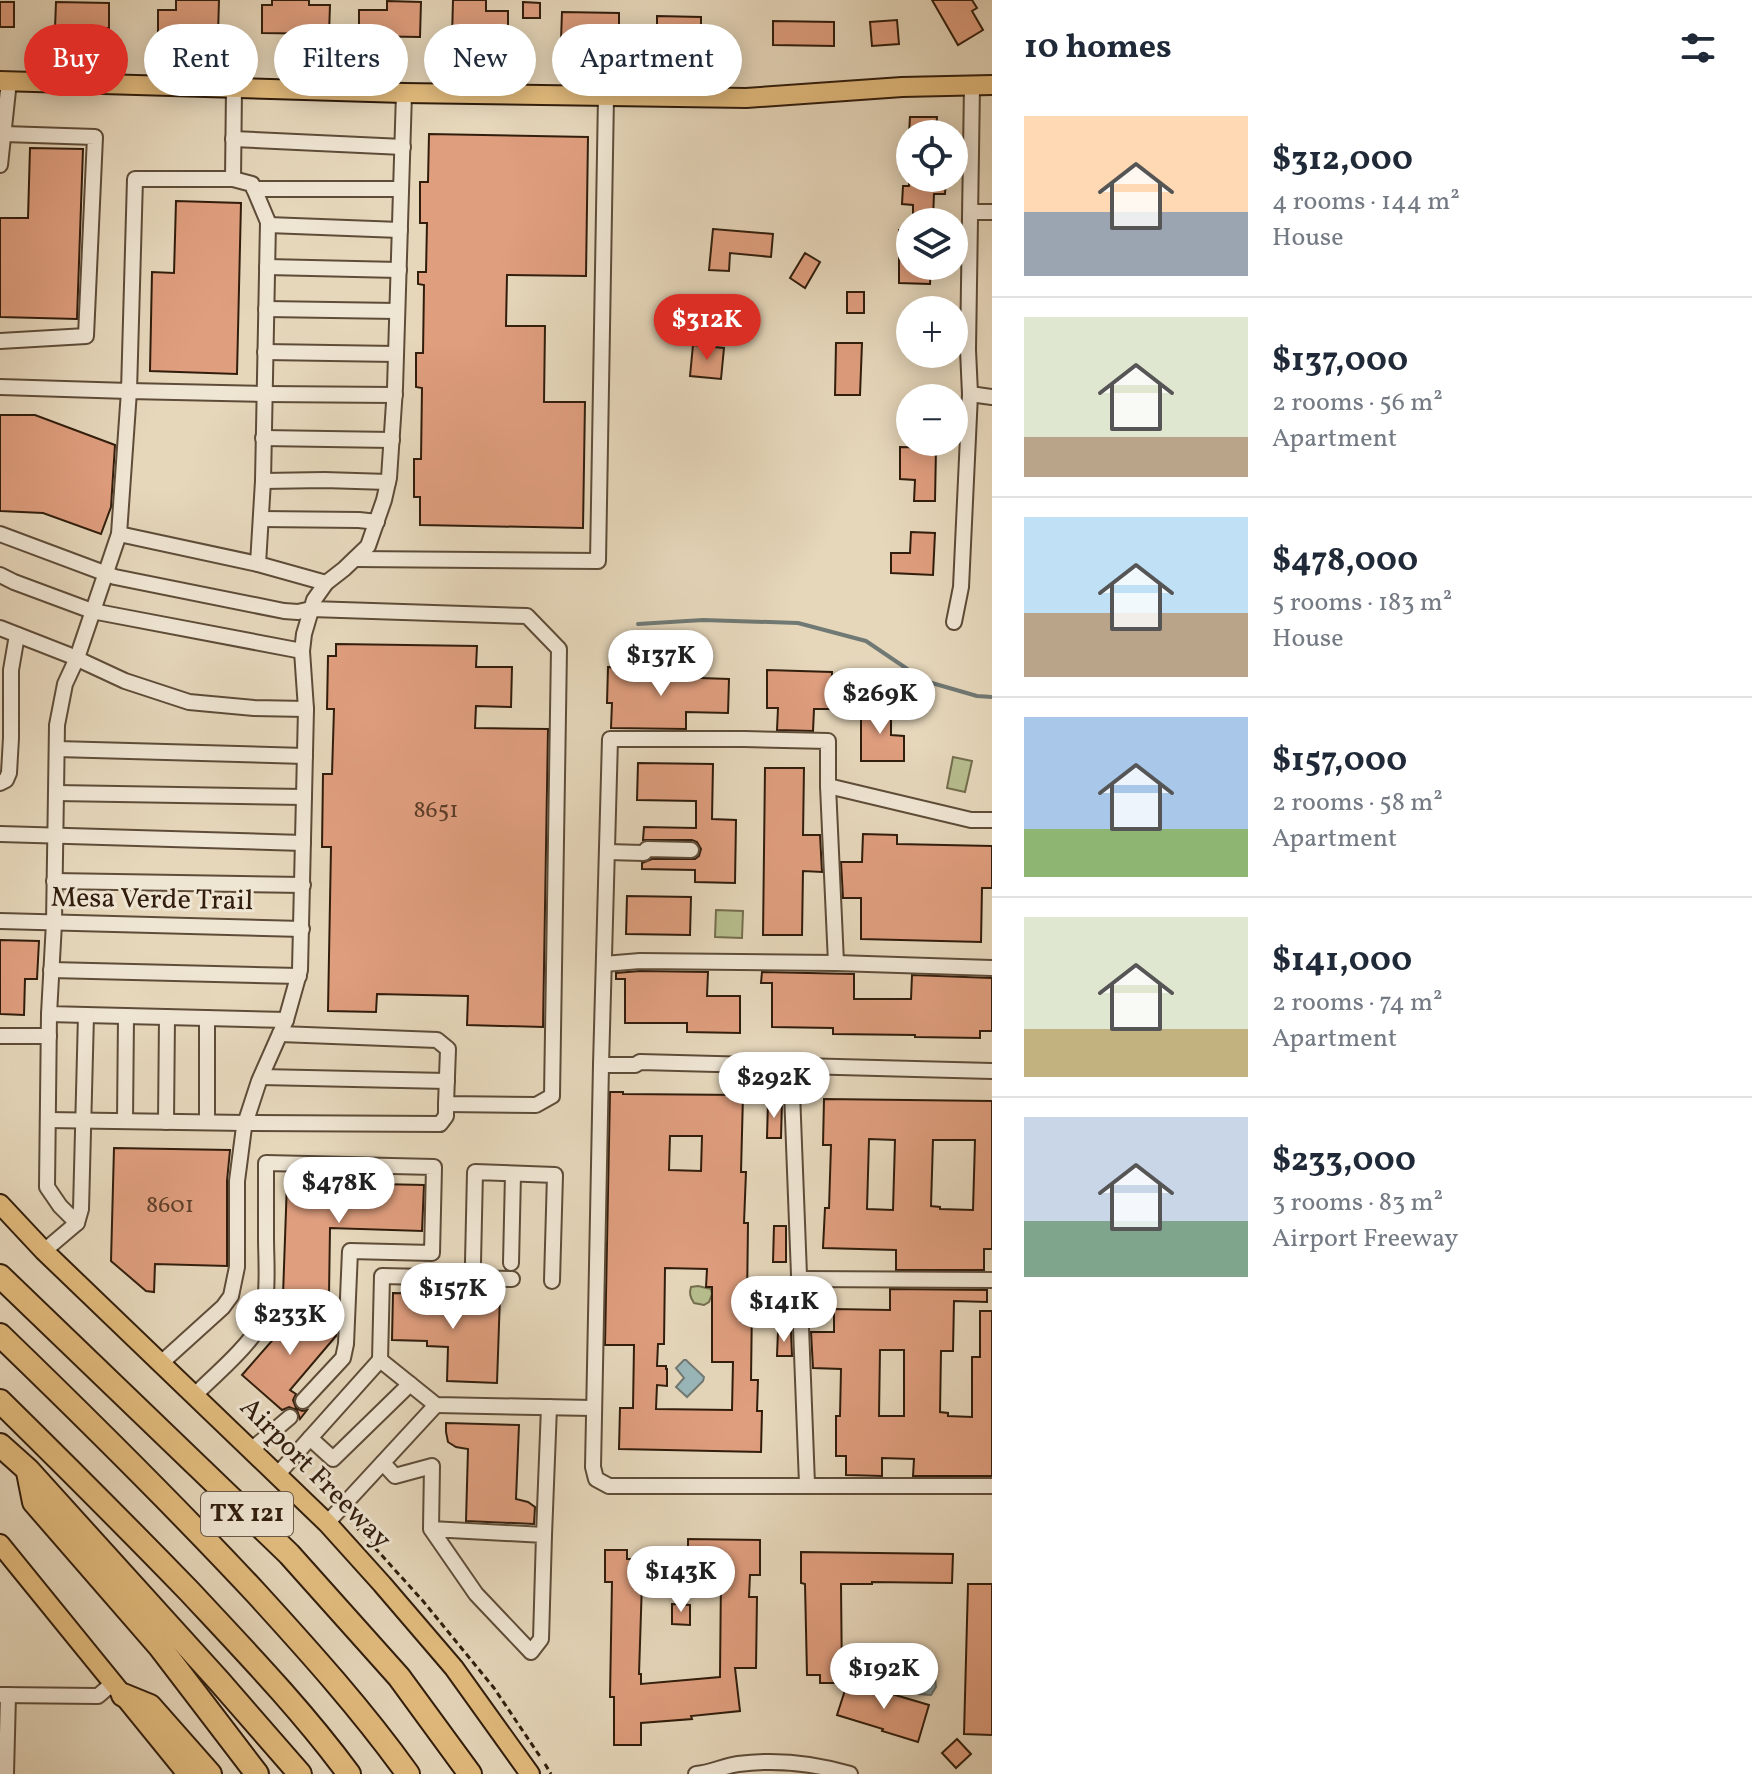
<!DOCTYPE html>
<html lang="en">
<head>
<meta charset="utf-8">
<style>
	:root { --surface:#fff; --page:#f6f6f7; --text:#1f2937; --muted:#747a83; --line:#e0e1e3; --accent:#d93025 }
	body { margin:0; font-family:Vollkorn,serif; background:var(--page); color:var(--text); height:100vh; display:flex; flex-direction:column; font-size:30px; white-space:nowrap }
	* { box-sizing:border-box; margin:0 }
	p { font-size:26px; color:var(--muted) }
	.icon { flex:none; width:44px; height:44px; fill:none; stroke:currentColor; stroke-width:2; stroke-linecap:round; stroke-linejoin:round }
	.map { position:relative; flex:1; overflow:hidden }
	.drawer { display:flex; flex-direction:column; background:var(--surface); width:760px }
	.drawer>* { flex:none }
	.top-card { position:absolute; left:24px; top:24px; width:760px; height:72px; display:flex; gap:16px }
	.controls { position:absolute; left:896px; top:120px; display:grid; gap:16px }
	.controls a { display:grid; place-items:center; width:72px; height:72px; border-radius:50%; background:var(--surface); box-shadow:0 4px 20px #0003; font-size:40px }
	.price { position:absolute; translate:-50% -68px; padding:0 18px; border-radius:28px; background:#fff; color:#222; font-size:26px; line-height:52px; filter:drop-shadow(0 2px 4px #0008) }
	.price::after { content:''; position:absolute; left:50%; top:48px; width:24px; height:18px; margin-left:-12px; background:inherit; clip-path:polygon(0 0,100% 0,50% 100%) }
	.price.selected { background:var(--accent); color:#fff }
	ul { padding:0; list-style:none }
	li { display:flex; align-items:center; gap:24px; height:200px; padding:0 32px }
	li+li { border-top:2px solid var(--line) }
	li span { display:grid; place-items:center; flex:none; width:224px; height:160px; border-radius:0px; color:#555 }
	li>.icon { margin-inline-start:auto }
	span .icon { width:96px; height:96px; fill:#fffc; stroke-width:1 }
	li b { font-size:34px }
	h2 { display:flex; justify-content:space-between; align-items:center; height:96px; padding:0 32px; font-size:34px }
	.tag { padding:0 28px; border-radius:36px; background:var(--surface); box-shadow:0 4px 20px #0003; font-size:28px; line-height:72px }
	.tag.selected { background:var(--accent); color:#fff }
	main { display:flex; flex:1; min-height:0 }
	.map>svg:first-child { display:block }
	.green { fill:#b7be8e; stroke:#746e4d; stroke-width:2 }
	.water { fill:#9ab7ba; stroke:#707974; stroke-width:2 }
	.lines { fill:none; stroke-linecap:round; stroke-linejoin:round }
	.stream { stroke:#707974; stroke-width:4 }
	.building { fill:#df9e7e; stroke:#311d0c; stroke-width:2; fill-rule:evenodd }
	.minor-casing { stroke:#5e4c38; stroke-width:18 }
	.major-casing { stroke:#311d0c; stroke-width:22 }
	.highway-casing { stroke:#311d0c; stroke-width:26 }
	.path { stroke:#311d0c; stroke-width:3; stroke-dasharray:6 4; stroke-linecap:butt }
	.minor { stroke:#efe5d3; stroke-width:14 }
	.major { stroke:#e3bc7e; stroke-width:18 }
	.highway { stroke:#e3bc7e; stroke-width:22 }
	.labels { text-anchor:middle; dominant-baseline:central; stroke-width:6; stroke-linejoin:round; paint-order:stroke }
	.number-label { font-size:24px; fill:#5c3d28 }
	.shield { fill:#efe5d3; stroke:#6a5948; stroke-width:2 }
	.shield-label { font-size:26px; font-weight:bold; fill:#311d0c }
	.street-label { font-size:28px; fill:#311d0c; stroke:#efe5d3 }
</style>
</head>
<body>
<main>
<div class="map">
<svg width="992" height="1774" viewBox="0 0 992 1774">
	<rect width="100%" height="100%" fill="#e6d7bb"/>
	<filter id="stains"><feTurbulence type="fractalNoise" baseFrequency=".0025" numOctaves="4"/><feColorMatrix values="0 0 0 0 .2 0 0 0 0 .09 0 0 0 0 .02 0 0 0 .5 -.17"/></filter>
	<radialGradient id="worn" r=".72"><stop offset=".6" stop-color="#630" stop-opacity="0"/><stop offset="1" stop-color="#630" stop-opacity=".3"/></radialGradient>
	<g class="green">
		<path d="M953,757L972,761L965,792L947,788Z"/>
		<path d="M716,910L743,911L742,938L715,937Z"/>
		<path d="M698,1286L711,1289L712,1294L709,1302L704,1305L694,1303C690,1297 689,1293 691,1287Z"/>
	</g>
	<g class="water">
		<path d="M684,1360H686L704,1377L703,1381L687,1397L676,1387L684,1378L676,1368Z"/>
		<path d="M924,1676L935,1678L936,1687L931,1695L918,1694L911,1686Z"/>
	</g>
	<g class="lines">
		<path class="stream" d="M638,624L703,620L798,623L866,641L925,681L977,696L992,697"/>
	</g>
	<g class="building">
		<path d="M176,0H219L218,35L158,34V10H176Z"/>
		<path d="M272,0H309V5H330L329,34L262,33V5H272Z"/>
		<path d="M453,0H486V11H508V39L452,38Z"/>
		<path d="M932,0H972L977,8L972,11L983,30L958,45Z"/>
		<path d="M387,1L421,2L420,37L359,36V10H387Z"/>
		<rect x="0" y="2" width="14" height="25"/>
		<path d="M56,2L109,3V28H55Z"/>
		<path d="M523,2L540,3V18H523Z"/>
		<path d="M562,12L619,13V41L561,40Z"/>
		<path d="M657,16L701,17V26L715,27V45L657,44Z"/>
		<path d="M897,20L899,44L872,46L870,22Z"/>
		<path d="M773,21L834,22V46L773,45Z"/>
		<path d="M910,117H937L936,134H909Z"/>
		<path d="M429,134L588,137L586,276L507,275L506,326H545L544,402H585L583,528L420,525V497H414V459H421L422,388L416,387V353H423L424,285L418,284V272H426L427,223H420V182H428Z"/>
		<path d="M30,148L83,149L77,319L0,317V218H28Z"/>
		<path d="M909,178H946L945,194H934L933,218L913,217V205L902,204L903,186H909Z"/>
		<path d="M176,201L241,203L237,374L150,371L152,272L174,273Z"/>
		<path d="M713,229L773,234L771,257L730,253L729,271L709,270Z"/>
		<path d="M899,230H910V266H931L930,284L899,283Z"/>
		<path d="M805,253L820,262L805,288L790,278Z"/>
		<rect x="847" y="292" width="17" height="21"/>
		<path d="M836,343H862L860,395H835Z"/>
		<path d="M693,345L724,348L721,379L690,376Z"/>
		<path d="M0,415H35L115,445L111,507L101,534L43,513L0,511Z"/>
		<path d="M900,447L936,448L935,501H914L915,480L900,479Z"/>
		<path d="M911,532L935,533L933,575L891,573V553H910Z"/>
		<path d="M336,644L477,646L476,667H512L511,707L476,706L475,728L548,729L543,1027L467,1025L468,996L377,994L376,1012L328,1011L331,847H322L323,774H332L334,709H327L328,656H336Z"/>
		<path d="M608,667L672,669L671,677L729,679L728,713L686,712V729L611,728L612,703H607Z"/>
		<path d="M767,670L832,672L831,709H814L813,731L777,730L778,708H767Z"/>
		<path d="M861,706H891V735L904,736V761H861Z"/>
		<path d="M638,763L713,764L712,819L736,820L735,883L695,882V870L642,869V863L652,859H695L699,856L701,849L697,842L692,840H643L644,827L696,828V801L637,800Z"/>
		<path d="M765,768H804L803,835H820L822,872L803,871L802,935H763Z"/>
		<path d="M863,834L897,835V844L992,846V888H982L981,942L861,939V898H843L841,862H862Z"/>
		<path d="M627,896L691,897L690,935L626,934Z"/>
		<path d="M0,940L39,941L37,979H25L24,1015L0,1014Z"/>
		<path d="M640,971L708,972L707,996H740V1033L687,1032V1023H625V979H616V973Z"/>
		<path d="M762,972L854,974V999H911L912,975L992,978V1031H980V1038L915,1037V1035L833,1034V1028L772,1027V983H761Z"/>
		<path d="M610,1092H623V1094L743,1095L741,1172H746L744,1223H748L747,1303H752L751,1380H758L757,1411H762L761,1452L619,1449L620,1408H633L634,1345H605ZM670,1136H702L701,1171L669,1170ZM665,1268L707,1269L706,1287H712V1362H733L732,1410L656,1409L657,1385L667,1386V1369H666V1366H657L658,1344H664Z"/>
		<path d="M824,1099L992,1101V1249H984V1270H896V1250L823,1248L825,1208H829L831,1145H823ZM869,1139L895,1140L893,1210L867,1209ZM933,1140H975L973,1210L940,1209V1207L931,1206Z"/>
		<path d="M768,1101H782L781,1138H767Z"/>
		<path d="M114,1148L230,1150L227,1181V1266L155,1264L154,1292L146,1291L111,1261Z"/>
		<path d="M287,1182L424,1185L422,1231L330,1228L329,1296L283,1295Z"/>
		<path d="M774,1226H786V1262H773Z"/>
		<path d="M890,1289L987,1290V1302L954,1301L953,1351H941L940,1412L948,1413V1416L972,1417V1357H980V1311H992V1476H913L914,1459L882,1458V1476L846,1475V1456H836V1416H840L841,1369L813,1368L811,1332H834V1309L890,1310ZM880,1350H904V1416H879Z"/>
		<path d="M393,1293L500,1296L497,1383L447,1381L448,1347L427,1346V1341L392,1340Z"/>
		<path d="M305,1303L337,1331L336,1336L290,1390L296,1394L293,1400L296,1408L302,1411L307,1410L300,1419L297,1410L289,1407L282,1410L242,1375Z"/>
		<path d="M778,1331L791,1332L792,1356H777Z"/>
		<path d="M446,1423L519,1425L516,1499L528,1502L535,1507L534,1524L466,1521L468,1449L456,1447L448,1442L446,1432Z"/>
		<path d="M688,1539L760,1540V1575H750L749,1597H757L756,1668H735L740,1711L691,1716L692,1719L641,1723V1745H614V1697H610L612,1582H605V1550H627V1559H653V1550L688,1551ZM676,1574H721L720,1677L641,1684V1674H639L642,1582L675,1583Z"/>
		<path d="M801,1552L953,1554L952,1583L872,1582V1584H841L842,1683H820V1675H807L805,1584L801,1583Z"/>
		<path d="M968,1584H992V1735L964,1734Z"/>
		<path d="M672,1604L690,1605V1625L672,1624Z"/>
		<path d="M906,1647L925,1648L924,1668H906Z"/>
		<path d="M848,1681L929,1705L918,1742L882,1731L883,1729L837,1715Z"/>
		<path d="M957,1739L971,1754L956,1768L942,1753Z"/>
	</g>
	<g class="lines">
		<defs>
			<g id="minor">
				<path d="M233,139L403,147"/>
				<path d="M0,165L9,81"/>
				<path d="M233,179L252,184L268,222L263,481L258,564L326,583"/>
				<path d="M254,189H401"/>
				<path d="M971,212H992"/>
				<path d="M268,225L400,230"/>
				<path d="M267,267L399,270"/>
				<path d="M266,309L397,311"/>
				<path d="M0,341L86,336L95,137L4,134"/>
				<path d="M265,352L396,354"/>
				<path d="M0,387L129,391L135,179H233L234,88"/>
				<path d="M970,394L992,397"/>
				<path d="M263,438L392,440"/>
				<path d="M263,481L324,480L388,482"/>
				<path d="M261,519L359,520L377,522"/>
				<path d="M0,534L115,577L284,611L298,612L311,609L527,616L559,649L552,1096L536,1105L446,1104L448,1049L437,1040L280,1034"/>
				<path d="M119,534L258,564"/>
				<path d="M355,559L598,561L606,96"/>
				<path d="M0,575L14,582L92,611L302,651"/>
				<path d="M954,622L961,587L970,394L968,350L972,86"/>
				<path d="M0,628L69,655L125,681L189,702L254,708L306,709"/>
				<path d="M57,749L305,756"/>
				<path d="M0,783L6,780L9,773L11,738V670L17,635"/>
				<path d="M828,786L971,820H992"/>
				<path d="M56,793L304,797"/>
				<path d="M0,834L303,843"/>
				<path d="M607,852L644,853L647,849L691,850"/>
				<path d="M54,881L303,885"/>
				<path d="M0,921L302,929"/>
				<path d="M836,963L828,786V741L744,739H610L601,1065L593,1467L596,1479L609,1486H992"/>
				<path d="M604,964L640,961L836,963L992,968"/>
				<path d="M51,970L299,976"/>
				<path d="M49,1014L47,1187L60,1206L77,1223"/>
				<path d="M86,1015L49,1014L54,923L57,725L65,684L77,658L119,534L129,391L264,394L395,395"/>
				<path d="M0,1036H49"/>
				<path d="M601,1065H635L640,1062L992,1071"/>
				<path d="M791,1066L807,1484"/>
				<path d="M261,1077L447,1081"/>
				<path d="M48,1120L245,1123L440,1124L446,1116V1104"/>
				<path d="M125,1121L126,1016"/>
				<path d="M166,1122L167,1017"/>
				<path d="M207,1122V1018"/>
				<path d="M44,1251L77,1223L81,1209L86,1015L286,1020"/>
				<path d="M473,1262L475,1172L555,1175L552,1281"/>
				<path d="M511,1263L513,1174"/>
				<path d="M799,1279L992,1280"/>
				<path d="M380,1360L382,1276L512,1279"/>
				<path d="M160,1364L223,1307L231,1296L237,1267V1181L244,1127L259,1081L286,1020L300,970L306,709L302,651L304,634L314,600L326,583L344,569L368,546L384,500L389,478L395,388L404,93"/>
				<path d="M194,1396C213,1376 238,1357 254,1334C271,1306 266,1268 266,1237C266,1213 266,1188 266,1163L434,1167L432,1253L350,1251L346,1344L343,1358L303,1401"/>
				<path d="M310,1438L333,1459L410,1384"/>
				<path d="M251,1450L290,1417"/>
				<path d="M383,1463L395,1476L432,1466L431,1529L544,1535L541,1639L531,1652L476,1594L431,1529"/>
				<path d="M277,1475L380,1360L436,1405L593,1408"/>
				<path d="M327,1523L436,1405"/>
				<path d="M544,1535L549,1407"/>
				<path d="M0,1695L98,1696L113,1683"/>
				<path d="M6,1774L8,1695"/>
				<path d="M696,1774C710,1773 724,1766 738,1764C776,1759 813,1763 850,1774"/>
			</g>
			<g id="major">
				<path d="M0,81L404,93L746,98L902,87L992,85"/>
				<path d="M0,1204L44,1251L327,1523L382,1584L454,1668L530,1774"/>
				<path d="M0,1544L187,1774"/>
			</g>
			<g id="highway">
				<path d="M0,1276L289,1554L399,1677L470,1774"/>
				<path d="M0,1335C87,1419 173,1504 256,1593C309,1651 362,1710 408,1774"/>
				<path d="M0,1401C64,1464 127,1527 189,1591C244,1650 301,1709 349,1774"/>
				<path d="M0,1445L28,1470L219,1681L300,1774"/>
				<path d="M28,1472L34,1502L160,1647L257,1774"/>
				<path d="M123,1695L150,1706L210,1774"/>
			</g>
		</defs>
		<use href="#minor" class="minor-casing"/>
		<use href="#major" class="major-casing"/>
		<use href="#highway" class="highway-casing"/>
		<g class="path">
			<path d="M348,1518L423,1601L494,1688L541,1758"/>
			<path d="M545,1764L551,1774"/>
		</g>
		<use href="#minor" class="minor"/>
		<use href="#major" class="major"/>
		<use href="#highway" class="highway"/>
	</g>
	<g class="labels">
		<g class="number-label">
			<text x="436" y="811">8651</text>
			<text x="170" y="1206">8601</text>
		</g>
		<rect class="shield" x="201" y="1492" width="92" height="44" rx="6"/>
		<g class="shield-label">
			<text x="247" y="1514">TX 121</text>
		</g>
		<g class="street-label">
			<text transform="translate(152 900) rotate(1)">Mesa Verde Trail</text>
			<text transform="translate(315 1474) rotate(45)">Airport Freeway</text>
		</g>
	</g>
	<rect width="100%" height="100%" filter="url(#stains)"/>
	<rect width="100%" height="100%" fill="url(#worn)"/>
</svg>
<div class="controls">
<a><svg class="icon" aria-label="locate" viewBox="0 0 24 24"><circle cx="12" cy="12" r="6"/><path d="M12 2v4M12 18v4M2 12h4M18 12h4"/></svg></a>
<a><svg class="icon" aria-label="layers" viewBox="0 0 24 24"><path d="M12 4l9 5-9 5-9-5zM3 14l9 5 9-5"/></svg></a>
<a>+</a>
<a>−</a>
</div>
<b class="price selected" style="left:707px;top:362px">$312K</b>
<b class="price" style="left:661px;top:698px">$137K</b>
<b class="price" style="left:880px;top:736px">$269K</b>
<b class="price" style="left:774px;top:1120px">$292K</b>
<b class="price" style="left:339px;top:1225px">$478K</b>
<b class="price" style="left:453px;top:1331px">$157K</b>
<b class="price" style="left:784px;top:1344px">$141K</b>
<b class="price" style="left:290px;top:1357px">$233K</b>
<b class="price" style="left:681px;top:1614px">$143K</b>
<b class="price" style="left:884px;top:1711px">$192K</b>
<div class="top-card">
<a class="tag selected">Buy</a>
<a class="tag">Rent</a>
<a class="tag">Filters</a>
<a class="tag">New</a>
<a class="tag">Apartment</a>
</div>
</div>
<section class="drawer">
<h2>10 homes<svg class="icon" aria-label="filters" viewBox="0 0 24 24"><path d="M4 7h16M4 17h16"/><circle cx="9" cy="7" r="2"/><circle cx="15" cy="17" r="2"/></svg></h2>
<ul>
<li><span style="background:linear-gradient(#ffd9b3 60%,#9aa5b1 0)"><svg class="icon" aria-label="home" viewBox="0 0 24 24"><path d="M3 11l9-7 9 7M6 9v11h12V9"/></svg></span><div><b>$312,000</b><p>4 rooms · 144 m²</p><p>House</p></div></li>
<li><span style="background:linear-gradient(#dfe7d0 75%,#b9a48a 0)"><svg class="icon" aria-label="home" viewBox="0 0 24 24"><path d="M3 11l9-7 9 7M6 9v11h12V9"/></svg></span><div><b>$137,000</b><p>2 rooms · 56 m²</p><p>Apartment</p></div></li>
<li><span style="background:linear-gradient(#bfe0f5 60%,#b9a48a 0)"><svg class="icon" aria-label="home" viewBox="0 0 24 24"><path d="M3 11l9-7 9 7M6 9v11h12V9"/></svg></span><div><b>$478,000</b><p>5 rooms · 183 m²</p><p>House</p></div></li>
<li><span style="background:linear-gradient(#a9c7e8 70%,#8fb573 0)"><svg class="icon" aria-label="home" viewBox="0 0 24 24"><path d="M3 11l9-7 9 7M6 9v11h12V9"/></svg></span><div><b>$157,000</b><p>2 rooms · 58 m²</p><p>Apartment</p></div></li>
<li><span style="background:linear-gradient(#dfe7d0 70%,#c2b280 0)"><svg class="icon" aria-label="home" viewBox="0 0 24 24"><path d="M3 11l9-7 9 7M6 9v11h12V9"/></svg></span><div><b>$141,000</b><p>2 rooms · 74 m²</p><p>Apartment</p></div></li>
<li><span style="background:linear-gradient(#c9d6e8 65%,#7fa58c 0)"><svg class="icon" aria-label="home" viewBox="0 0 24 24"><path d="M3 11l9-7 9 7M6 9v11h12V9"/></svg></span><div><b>$233,000</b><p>3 rooms · 83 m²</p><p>Airport Freeway</p></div></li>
</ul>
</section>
</main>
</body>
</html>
